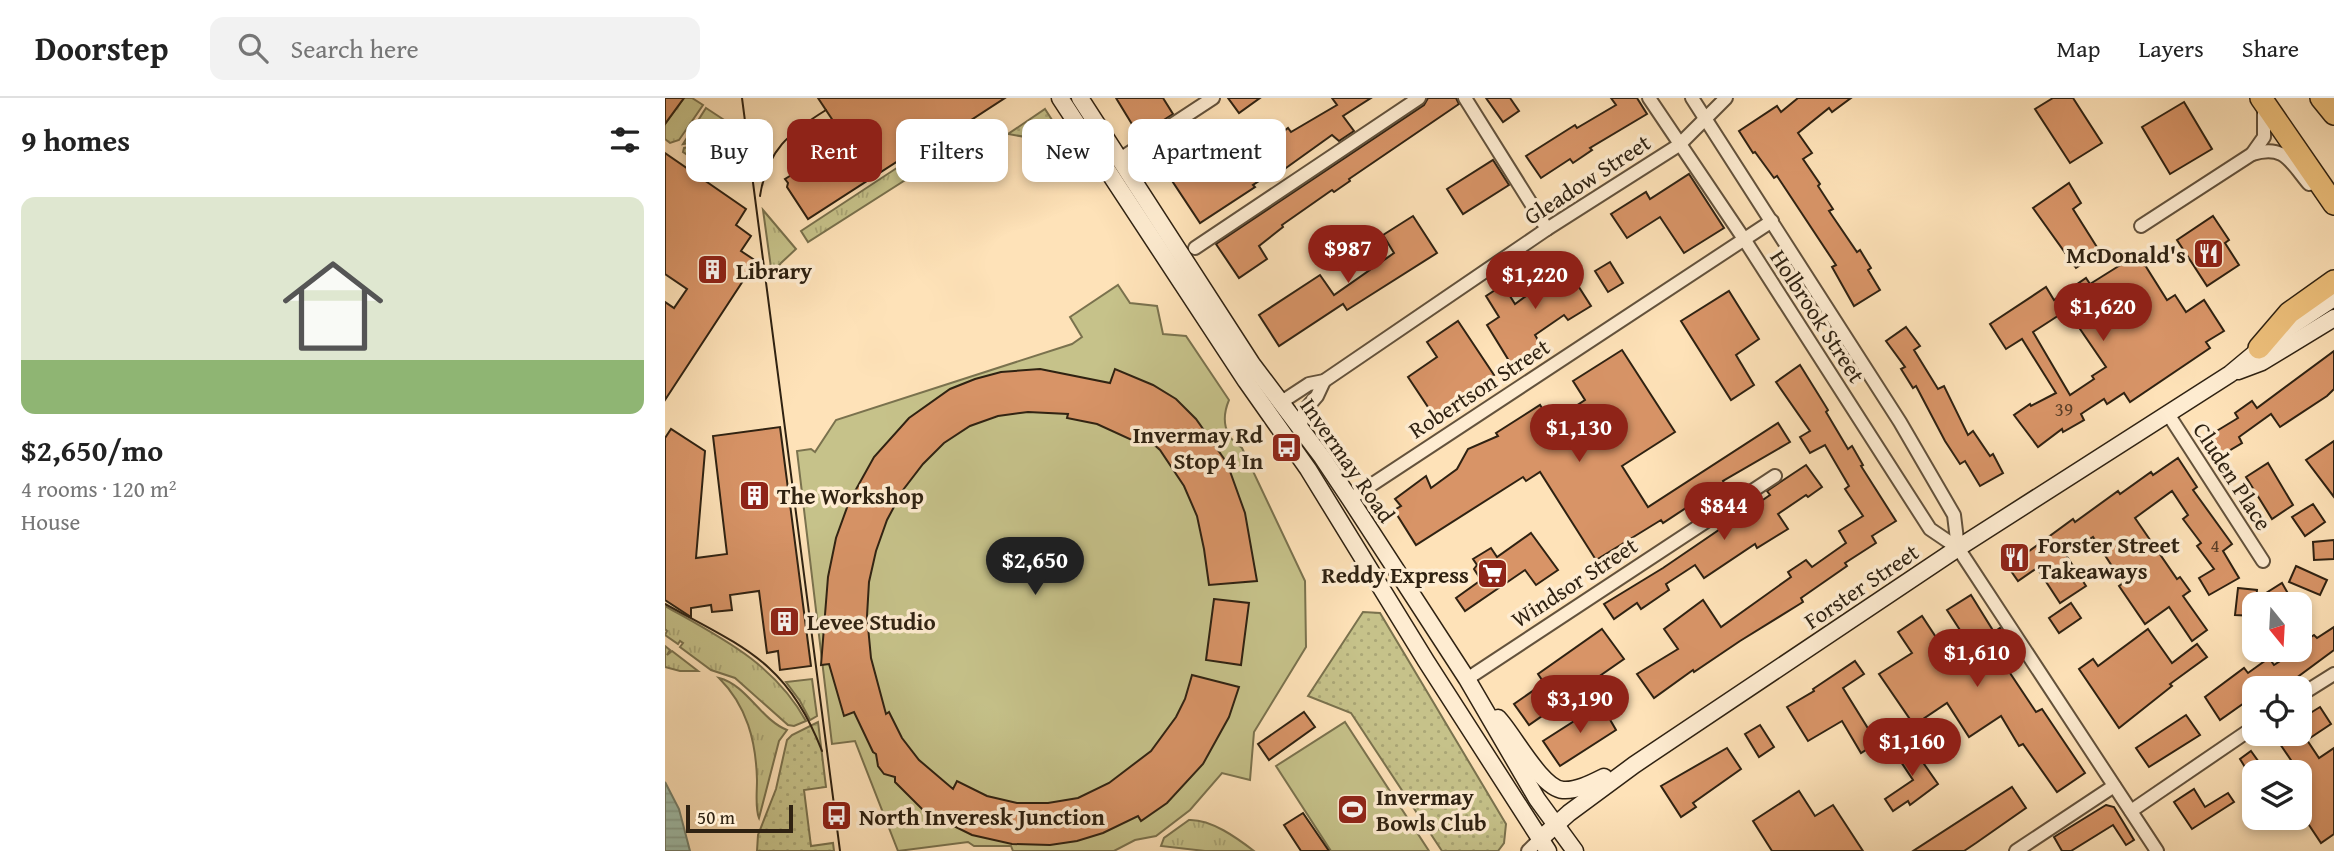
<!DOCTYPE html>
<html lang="en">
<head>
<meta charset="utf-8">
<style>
	:root { --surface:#fff; --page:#f2f2f2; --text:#222; --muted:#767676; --line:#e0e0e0; --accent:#8f2418 }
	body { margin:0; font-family:"Gentium Book Plus",serif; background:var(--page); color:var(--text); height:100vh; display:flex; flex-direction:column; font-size:26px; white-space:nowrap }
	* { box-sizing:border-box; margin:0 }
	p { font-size:23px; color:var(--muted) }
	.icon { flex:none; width:38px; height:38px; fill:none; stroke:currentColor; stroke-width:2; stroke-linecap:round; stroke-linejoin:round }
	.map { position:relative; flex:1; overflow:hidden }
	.sheet { display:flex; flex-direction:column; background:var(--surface); width:665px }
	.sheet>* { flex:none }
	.banner { position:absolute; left:21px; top:21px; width:665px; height:63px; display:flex; gap:14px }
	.needle { width:46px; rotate:162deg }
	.fabs { position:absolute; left:1577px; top:494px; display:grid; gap:14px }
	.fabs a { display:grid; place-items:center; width:70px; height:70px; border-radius:14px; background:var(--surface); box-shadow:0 4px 10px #0003; font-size:35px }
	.scale { position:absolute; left:21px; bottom:18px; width:107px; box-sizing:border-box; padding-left:7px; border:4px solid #2f2212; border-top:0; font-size:19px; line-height:24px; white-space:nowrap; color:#2f2212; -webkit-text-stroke:5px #feecd1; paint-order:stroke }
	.price { position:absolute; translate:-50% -60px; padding:0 16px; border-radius:24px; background:var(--accent); color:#fff; font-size:23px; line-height:46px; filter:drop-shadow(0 2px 4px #0008) }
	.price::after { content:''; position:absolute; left:50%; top:42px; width:21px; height:16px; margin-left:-10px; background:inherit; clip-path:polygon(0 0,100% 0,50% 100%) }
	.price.current { background:#222; color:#fff }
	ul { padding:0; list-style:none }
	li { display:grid; align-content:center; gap:14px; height:371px; padding:0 21px }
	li+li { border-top:2px solid var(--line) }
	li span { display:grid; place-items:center; height:217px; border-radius:14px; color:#555 }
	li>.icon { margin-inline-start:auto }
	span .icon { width:126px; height:126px; fill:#fffc; stroke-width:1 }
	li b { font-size:30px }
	h2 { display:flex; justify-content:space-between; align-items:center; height:84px; padding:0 21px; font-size:30px }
	.chip { padding:0 24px; border-radius:14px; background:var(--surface); box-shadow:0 4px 10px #0003; font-size:24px; line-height:63px }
	.chip.current { background:var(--accent); color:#fff }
	header { display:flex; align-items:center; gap:42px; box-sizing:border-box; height:98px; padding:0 35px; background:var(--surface); border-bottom:2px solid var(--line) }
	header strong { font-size:33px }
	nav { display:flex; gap:38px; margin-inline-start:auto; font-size:24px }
	.search { width:490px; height:63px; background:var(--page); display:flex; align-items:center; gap:18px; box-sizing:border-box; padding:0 24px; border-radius:14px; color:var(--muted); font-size:26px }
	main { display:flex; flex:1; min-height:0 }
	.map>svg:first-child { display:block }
	.grass { fill:url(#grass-tufts); stroke:#7a724e; stroke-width:2 }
	.park { fill:url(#park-dots); stroke:#7a724e; stroke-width:2 }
	.pitch { fill:#c6c28a; stroke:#7a724e; stroke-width:2 }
	.water { fill:url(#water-rules); stroke:#73806d; stroke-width:2 }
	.building { fill:#d89467; stroke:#2f2212; stroke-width:2; fill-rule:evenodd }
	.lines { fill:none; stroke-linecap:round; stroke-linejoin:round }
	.street-casing { stroke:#63523c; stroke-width:16 }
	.secondary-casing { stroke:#2f2212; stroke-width:19 }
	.highway-casing { stroke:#2f2212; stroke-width:24 }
	.street { stroke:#feecd1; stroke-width:12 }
	.secondary { stroke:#feecd1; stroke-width:16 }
	.highway { stroke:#efc17c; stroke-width:21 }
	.tram { stroke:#2f2212; stroke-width:2 }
	.labels { text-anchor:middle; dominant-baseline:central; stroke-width:7; stroke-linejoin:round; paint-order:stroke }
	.number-label { font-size:19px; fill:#593e27 }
	.street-label { font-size:23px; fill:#2f2212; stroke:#feecd1 }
	.poi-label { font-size:23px; font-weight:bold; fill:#2f2212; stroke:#feecd1; text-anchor:start }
</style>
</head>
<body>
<header>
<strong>Doorstep</strong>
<div class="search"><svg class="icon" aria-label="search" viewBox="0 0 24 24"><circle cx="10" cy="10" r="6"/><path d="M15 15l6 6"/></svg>Search here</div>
<nav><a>Map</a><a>Layers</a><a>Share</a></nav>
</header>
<main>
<section class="sheet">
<h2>9 homes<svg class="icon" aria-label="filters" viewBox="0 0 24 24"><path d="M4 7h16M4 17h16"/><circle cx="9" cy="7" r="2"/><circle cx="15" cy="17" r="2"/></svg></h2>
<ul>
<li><span style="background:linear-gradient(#dfe7d0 75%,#8fb573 0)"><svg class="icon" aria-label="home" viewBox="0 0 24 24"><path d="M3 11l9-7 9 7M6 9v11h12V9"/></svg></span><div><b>$2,650/mo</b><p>4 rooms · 120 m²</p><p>House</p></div></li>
</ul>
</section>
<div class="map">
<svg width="1669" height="753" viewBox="0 0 1669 753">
	<defs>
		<pattern id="grass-tufts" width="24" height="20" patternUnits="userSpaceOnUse" patternTransform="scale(1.75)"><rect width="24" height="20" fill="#c6c28a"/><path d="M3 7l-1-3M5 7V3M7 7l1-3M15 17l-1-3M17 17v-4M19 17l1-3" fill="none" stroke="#aaa676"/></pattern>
		<pattern id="park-dots" width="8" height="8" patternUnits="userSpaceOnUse" patternTransform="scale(1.75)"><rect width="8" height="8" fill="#c6c28a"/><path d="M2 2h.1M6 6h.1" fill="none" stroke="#aaa676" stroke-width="1.8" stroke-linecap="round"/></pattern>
		<pattern id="water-rules" width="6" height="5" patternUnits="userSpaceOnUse" patternTransform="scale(1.75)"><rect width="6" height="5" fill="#a0beaa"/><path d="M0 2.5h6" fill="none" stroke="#8aa391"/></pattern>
	</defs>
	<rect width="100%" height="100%" fill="#fee2b8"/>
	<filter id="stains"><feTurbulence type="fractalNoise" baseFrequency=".00286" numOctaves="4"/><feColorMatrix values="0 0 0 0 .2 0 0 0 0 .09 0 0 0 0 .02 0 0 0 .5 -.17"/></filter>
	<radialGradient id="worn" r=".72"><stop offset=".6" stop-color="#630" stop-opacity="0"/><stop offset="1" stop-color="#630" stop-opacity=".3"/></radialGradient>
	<g class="grass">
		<path d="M19,0H27L38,7L14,42L5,45L0,41V26Z"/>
		<path d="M41,10L76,33L72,36L18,46Z"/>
		<path d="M78,40L84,82L60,67L50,75L18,54L19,50Z"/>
		<path d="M250,58L256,66V72L143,144L136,133Z"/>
		<path d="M98,112L131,151L116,165L107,177Z"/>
		<path d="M0,508C55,539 109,565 141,623L129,628L123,627L70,580L46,572L15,549L18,545L15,543L13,546L0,537L2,533L0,531Z"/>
		<path d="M0,548L5,552L2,557L7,553L33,573H15L0,569Z"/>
		<path d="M54,580C82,587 95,621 122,632L114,643L94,720C90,711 92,694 92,682C91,643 82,608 54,580Z"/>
		<path d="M147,581L152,618L145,622L135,603L121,584Z"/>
		<path d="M524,722C546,721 572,740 589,753H540L496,748L499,740Z"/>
	</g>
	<g class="park">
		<path d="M380,11L398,39L384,43L343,36Z"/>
		<path d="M698,514L715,515L841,726L839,745L833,753H777L686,615L643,598Z"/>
		<path d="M153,624L161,689L139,692L146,748L168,745L169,753H92L93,737L111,691L122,642L127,637Z"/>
	</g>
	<g class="pitch">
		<path d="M453,187L465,205L492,208L498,236L521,238L564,302C556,321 559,339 577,350L640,483L641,549L589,634L585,682L557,675L525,712L491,738L470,742L449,753H348L346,748H309L303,744L233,753L190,643L167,646L132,353L146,351L150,354L171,322L407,246L417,239L405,219Z"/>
		<path d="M680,624L764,753H666L611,668Z"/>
	</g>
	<path class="water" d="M0,684L14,711L25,753H0Z"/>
	<g class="building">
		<path d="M0,0H19L0,26Z"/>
		<path d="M153,0H340L274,43L276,45L265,52L261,45L143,121L122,89L123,85L120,81L138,70L143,74L184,47Z"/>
		<path d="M451,0H498L508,16L477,36H473Z"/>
		<path d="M563,0H595L574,15Z"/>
		<path d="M667,0H706L678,18L689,33L674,43L667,37L614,75L611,72L588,87L590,89L535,125L486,51L527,24L562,78L584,63L579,55L590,48L596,57L616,42L613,38L623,30L626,34L672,7Z"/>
		<path d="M763,0H791L794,6L684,81L685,83L669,94L667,92L617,127L618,129L594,148L602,161L574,180L551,146L759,7Z"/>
		<path d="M821,0H845L854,13L838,24Z"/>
		<path d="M946,0H972L982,16L925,50L927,52L908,65L905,61L876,80L861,58L910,27L912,30L951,7Z"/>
		<path d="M1133,0H1186L1167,14L1164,10L1133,35L1147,55L1138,61L1155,86L1153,88L1168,111L1164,113L1192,154L1195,152L1206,170L1203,172L1215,192L1189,208L1167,169L1171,167L1112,78L1109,80L1090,54L1088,55L1074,33L1112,8L1116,14Z"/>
		<path d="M1388,0H1408L1437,45L1405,65L1370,11Z"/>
		<path d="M1519,4L1547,51L1505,76L1477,29Z"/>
		<path d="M0,55L81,111L71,127L86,138L76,153L91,163L0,302V204L9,210L22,191L0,176Z"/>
		<path d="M828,62L844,87L798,116L782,91Z"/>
		<path d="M1024,76L1059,130L1019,155L995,119L962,140L946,116L981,94L985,101Z"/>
		<path d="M1404,85L1416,105L1408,111L1435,154L1411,170L1368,110Z"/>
		<path d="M748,118L772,155L682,212L678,206L614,248L594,217L655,177L669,197L729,155L718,137Z"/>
		<path d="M1548,118L1564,142L1560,145L1574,167L1542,188L1512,142Z"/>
		<path d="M1473,156L1502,202L1510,197L1521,214L1539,202L1559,233L1541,244L1545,250L1465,304L1459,295L1442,306L1439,301L1416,316L1419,322L1398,334L1397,331L1373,349L1349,317L1365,306L1366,308L1391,295L1357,241L1341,251L1325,226L1381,189L1389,202L1421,180L1425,186ZM1402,212L1441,269L1427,278L1429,281L1405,297L1368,234Z"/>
		<path d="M896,161L926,208L903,222L899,217L870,237L876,247L846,266L822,227L834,219L821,198L838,187L850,206L879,185L873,175Z"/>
		<path d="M945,164L958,185L943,194L930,173Z"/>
		<path d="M1064,193L1094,241L1071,257L1089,287L1066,302L1016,223Z"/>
		<path d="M793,223L829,277L769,318L743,279L772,259L762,244Z"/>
		<path d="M1241,229L1255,248L1249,252L1273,291L1279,288L1303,337L1308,333L1325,358L1328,356L1338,375L1315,388L1300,363L1295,366L1280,343L1251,288L1248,290L1236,271L1240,269L1221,243Z"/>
		<path d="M957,252L1010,334L957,368L983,409L1113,325L1125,344L1058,383L1059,385L998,425L996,422L931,462L875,374L861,383L858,379L751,447L729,412L736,408L730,401L761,378L766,390L792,371L803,351L833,338L831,335L875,307L886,324L920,302L908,283Z"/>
		<path d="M1669,253V291L1662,298L1615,329L1606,316L1574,339L1577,345L1557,357L1545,337L1573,320L1570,315L1587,303L1592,310Z"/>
		<path d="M1135,267L1163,312L1161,314L1183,351L1187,348L1198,367L1196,368L1231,423L1207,438L1211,445L1180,465L1182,468L1136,500L1138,504L1075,543L1029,574L1028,572L989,600L972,576L1013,551L999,531L1038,502L1056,529L1126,479L1123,474L1141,462L1147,469L1181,445L1174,433L1198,418L1180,391L1184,388L1160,347L1145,355L1135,339L1145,333L1111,284Z"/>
		<path d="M375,271L445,285L450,271L488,287L511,301L531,321L562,365L580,415L592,483L544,487L539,451L532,418L519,388L495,352L475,334L469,343L432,326L402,320L403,316L363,314L333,318L305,328L279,345L258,366L238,392L222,422L211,453L204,484L202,518L206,560L221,616L224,614L237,640L254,662L288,691L292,683L322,698L352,705H383L413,700L444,685L486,653L511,619L520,601L527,577L574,589L564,619L538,666L502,705L476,723L473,718L438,735L412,743L385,747L347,746L307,737L260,714L230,684V679L219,676L213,668L211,656L208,654L189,614L179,618L164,566L156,567L163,479L171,440L184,404L209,359L244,320L285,291L310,281L336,274Z"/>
		<path d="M115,329L146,568L115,572L113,553L102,555L94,493L65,497L67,512L47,514L46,507L26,510V519L0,502V340L6,331L40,353L31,460L62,456L48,338Z"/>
		<path d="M1669,343V399L1641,362Z"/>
		<path d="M1513,360L1532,389L1528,392L1567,446L1558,453L1574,480L1544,497L1534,480L1549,471L1532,448L1536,445L1518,421L1523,417L1507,393L1470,420L1512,481L1515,479L1525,493L1518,498L1542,532L1527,543L1504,509L1480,526L1454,488L1458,485L1428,439L1401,457L1421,488L1395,505L1372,470L1353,483L1339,463L1357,451L1360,456L1408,421L1410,424L1453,393L1455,396L1486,374L1488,377Z"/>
		<path d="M1603,365L1628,407L1607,421L1581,379Z"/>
		<path d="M1141,367L1157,389L1143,399L1141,397L1113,416L1123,431L1092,450L1090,446L1039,480L1030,467L1001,486L1004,492L976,511L972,505L949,521L939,506L998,470L1105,397L1102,393Z"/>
		<path d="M1648,406L1660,424L1640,438L1627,419Z"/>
		<path d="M866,435L893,472L871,487L860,472L800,513L791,500L816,482L809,471L812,467L808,461L826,450L832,459Z"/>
		<path d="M1669,442V461L1649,462L1648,444Z"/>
		<path d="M1631,468L1662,482L1655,497L1624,484Z"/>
		<path d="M1617,485L1629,506H1608L1601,495Z"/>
		<path d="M1573,490L1592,492L1589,518L1570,517Z"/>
		<path d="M1306,497L1329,534L1335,530L1357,563L1343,572L1371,614L1377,611L1420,675L1392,694L1358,646L1354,648L1336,618L1304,639L1282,605L1249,627L1214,576L1247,555L1233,534L1257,518L1286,562L1306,549L1282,512Z"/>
		<path d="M549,501L584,505L576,567L541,562Z"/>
		<path d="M1406,505L1416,520L1394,535L1384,520Z"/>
		<path d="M1669,529V552L1623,586L1619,580L1604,590H1589V598L1555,622L1540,599L1579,570L1583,575L1604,560L1609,567L1634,551V547L1649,537L1652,540Z"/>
		<path d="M937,531L959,561L864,627L849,606L879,585L873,576Z"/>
		<path d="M1483,531L1507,565L1532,546L1542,559L1505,586L1507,588L1454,630L1414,571L1428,561L1433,568Z"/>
		<path d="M1190,563L1199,576L1178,590L1212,645L1196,655L1177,623L1143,643L1122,609L1149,593L1148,591Z"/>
		<path d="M936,606L951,632L895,668L878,643Z"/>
		<path d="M1655,609L1666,626L1642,642L1654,660L1669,650V736L1656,745L1634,712V674L1613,643L1625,635H1634V622Z"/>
		<path d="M639,614L650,629L604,662L593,646Z"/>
		<path d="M1521,617L1535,637L1484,669L1471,650Z"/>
		<path d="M1095,627L1109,649L1094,659L1080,636Z"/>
		<path d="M1243,643L1273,686L1245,707L1243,703L1228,713L1220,701L1248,682L1228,652Z"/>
		<path d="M1062,650L1076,671L1028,705L1031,709L1016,719L996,688Z"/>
		<path d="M1586,653L1601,674H1583L1575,661Z"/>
		<path d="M1347,689L1361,710L1311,745L1299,753H1248Z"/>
		<path d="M1529,691L1540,709L1563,695L1569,704L1527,731L1509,704Z"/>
		<path d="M1134,693L1150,718L1168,707L1198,753H1107L1088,723Z"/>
		<path d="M1441,707L1449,709L1469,742L1461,747L1448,727L1406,753H1397L1389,739Z"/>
		<path d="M638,715L664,753H636L619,727Z"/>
	</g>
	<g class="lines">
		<defs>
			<g id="street">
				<path d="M800,0L882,131"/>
				<path d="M984,0L1079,141L1265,431L1293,450L1492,753"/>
				<path d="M1027,0L1235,324L1289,417L1293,450"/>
				<path d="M1587,56C1619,46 1625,63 1644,86"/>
				<path d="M455,61L548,0"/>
				<path d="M1476,128L1587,56L1599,39V9"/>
				<path d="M530,150L754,0"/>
				<path d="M615,305L644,286L659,283L882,131L1014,47L1061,0"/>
				<path d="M1503,316L1598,463"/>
				<path d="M635,331L639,313L652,298L659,283"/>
				<path d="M685,401L1107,123"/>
				<path d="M802,581L1110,378"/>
				<path d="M1634,598L1669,576"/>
				<path d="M1466,713L1589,629"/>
				<path d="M863,753L874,742"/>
				<path d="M1351,753L1449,688"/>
			</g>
			<g id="secondary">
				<path d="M395,0L581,283L643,371L761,563L883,753"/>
				<path d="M415,0L587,266L657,359L685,401L802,581L872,701L910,753"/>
				<path d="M1573,273L1597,264L1669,220"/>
				<path d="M833,620C849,637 876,690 898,692C912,693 927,685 939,679"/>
				<path d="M874,742L904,715L969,667L1293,450L1565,276L1607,241L1669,200"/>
			</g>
			<g id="highway">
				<path d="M1596,0L1669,106"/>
				<path d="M1656,0L1669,16"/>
				<path d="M1594,250L1624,215L1669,183"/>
			</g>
		</defs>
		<use href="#street" class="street-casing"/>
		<use href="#secondary" class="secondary-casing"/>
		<use href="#highway" class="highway-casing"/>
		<use href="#street" class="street"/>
		<use href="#secondary" class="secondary"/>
		<use href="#highway" class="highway"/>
		<g class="tram">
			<path d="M77,0L175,753"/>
			<path d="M95,98C102,52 124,35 161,12"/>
			<path d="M0,506C78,549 123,564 157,653"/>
		</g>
	</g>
	<defs>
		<symbol id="restaurant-square" viewBox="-11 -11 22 22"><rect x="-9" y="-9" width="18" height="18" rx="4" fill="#8f2418" stroke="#feecd1"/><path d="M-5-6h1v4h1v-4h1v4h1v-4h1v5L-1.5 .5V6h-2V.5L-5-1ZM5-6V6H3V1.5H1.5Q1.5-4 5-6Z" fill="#fff"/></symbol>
		<symbol id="building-square" viewBox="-11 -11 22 22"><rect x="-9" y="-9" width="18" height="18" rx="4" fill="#8f2418" stroke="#feecd1"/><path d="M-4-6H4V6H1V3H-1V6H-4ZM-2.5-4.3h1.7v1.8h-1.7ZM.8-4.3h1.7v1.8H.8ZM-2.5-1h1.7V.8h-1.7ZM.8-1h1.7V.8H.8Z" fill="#fff"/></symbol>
		<symbol id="bus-square" viewBox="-11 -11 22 22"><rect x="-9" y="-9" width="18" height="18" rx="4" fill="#8f2418" stroke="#feecd1"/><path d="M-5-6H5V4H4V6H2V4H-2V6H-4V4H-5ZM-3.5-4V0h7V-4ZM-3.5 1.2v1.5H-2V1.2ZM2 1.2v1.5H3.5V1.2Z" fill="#fff"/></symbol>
		<symbol id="supermarket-square" viewBox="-11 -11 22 22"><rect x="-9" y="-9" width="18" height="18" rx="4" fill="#8f2418" stroke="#feecd1"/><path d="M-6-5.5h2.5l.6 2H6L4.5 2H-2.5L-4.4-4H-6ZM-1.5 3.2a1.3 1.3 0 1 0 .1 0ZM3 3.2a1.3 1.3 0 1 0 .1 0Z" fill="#fff"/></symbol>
		<symbol id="stadium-square" viewBox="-11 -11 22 22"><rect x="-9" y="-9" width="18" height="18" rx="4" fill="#8f2418" stroke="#feecd1"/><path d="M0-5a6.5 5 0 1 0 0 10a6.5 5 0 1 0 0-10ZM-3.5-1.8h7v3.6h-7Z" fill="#fff"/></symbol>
	</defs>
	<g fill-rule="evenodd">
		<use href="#restaurant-square" x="1526" y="138" width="35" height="35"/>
		<use href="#building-square" x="30" y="154" width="35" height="35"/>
		<use href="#bus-square" x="604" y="332" width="35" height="35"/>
		<use href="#building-square" x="72" y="380" width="35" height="35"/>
		<use href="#restaurant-square" x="1332" y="442" width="35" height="35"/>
		<use href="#supermarket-square" x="810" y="458" width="35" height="35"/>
		<use href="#building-square" x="102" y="506" width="35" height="35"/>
		<use href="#stadium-square" x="670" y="694" width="35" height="35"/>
		<use href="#bus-square" x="154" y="700" width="35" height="35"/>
	</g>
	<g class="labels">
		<g class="number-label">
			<text x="1399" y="311">39</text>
			<text x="1550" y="447">4</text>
		</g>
		<g class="street-label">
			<text transform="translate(922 81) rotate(-33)">Gleadow Street</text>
			<text transform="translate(1153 218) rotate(57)">Holbrook Street</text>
			<text transform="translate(814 290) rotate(-33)">Robertson Street</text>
			<text transform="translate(683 362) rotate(55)">Invermay Road</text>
			<text transform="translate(1568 378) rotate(57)">Cluden Place</text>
			<text transform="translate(909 484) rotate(-33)">Windsor Street</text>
			<text transform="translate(1196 488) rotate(-34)">Forster Street</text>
		</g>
		<g class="poi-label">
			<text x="1521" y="156" text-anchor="end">McDonald's</text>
			<text x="71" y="172">Library</text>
			<text x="598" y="336" text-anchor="end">Invermay Rd<tspan x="598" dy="26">Stop 4 In</tspan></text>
			<text x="112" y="397">The Workshop</text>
			<text x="1373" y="446">Forster Street<tspan x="1373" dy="26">Takeaways</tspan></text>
			<text x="804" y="476" text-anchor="end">Reddy Express</text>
			<text x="142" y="523">Levee Studio</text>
			<text x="711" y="698">Invermay<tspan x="711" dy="26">Bowls Club</tspan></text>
			<text x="194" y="718">North Inveresk Junction</text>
		</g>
	</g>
	<rect width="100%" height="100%" filter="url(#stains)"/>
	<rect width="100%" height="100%" fill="url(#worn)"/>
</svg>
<div class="fabs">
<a><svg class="needle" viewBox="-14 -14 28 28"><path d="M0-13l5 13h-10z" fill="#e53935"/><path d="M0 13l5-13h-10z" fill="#767676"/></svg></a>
<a><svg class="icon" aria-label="locate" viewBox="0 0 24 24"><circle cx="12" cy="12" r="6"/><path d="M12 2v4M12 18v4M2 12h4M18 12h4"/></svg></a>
<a><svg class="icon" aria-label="layers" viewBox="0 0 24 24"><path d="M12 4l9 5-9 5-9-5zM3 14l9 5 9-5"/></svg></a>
</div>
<div class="scale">50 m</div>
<b class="price" style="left:683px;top:187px">$987</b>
<b class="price" style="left:870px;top:213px">$1,220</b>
<b class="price" style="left:1438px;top:245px">$1,620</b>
<b class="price" style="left:914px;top:366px">$1,130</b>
<b class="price" style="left:1059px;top:444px">$844</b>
<b class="price current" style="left:370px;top:499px">$2,650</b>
<b class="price" style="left:1312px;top:591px">$1,610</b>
<b class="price" style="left:915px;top:637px">$3,190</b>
<b class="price" style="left:1247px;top:680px">$1,160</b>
<div class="banner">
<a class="chip">Buy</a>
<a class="chip current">Rent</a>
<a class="chip">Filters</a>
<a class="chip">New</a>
<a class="chip">Apartment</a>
</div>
</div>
</main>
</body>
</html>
